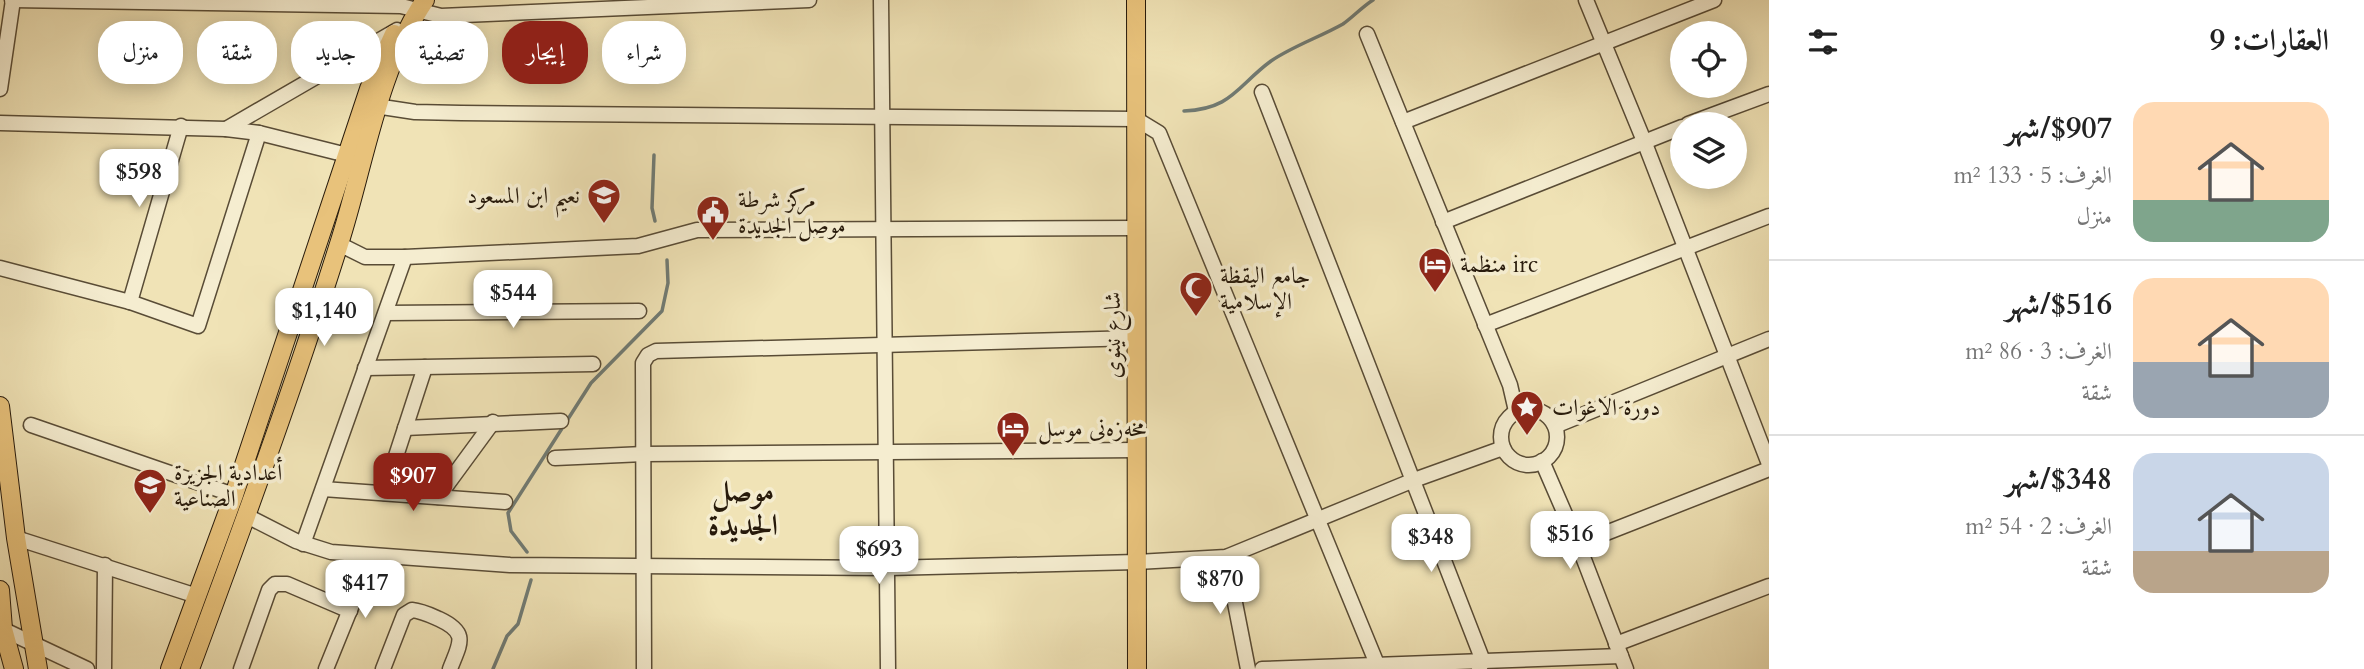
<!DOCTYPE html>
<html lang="ar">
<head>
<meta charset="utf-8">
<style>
	:root { --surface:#fff; --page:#f6f6f6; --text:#222; --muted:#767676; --line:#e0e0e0; --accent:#8f2418 }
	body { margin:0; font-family:Cardo,Amiri,serif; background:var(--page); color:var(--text); direction:rtl; height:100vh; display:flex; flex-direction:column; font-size:26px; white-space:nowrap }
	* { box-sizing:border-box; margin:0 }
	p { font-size:23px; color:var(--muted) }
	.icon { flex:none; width:38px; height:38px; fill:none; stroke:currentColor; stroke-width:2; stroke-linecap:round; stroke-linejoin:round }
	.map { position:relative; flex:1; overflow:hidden; direction:ltr }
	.panel { display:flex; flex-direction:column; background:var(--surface); width:595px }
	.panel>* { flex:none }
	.guide { position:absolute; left:21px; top:21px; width:665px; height:63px; direction:rtl; display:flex; gap:14px }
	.controls { position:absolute; left:1670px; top:21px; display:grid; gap:14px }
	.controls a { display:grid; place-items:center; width:77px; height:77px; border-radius:50%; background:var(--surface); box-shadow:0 4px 18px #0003; font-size:35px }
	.price { position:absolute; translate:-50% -60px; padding:0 16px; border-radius:14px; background:#fff; color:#222; font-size:23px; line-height:46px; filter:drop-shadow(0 2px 4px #0008) }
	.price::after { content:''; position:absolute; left:50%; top:42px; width:21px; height:16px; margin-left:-10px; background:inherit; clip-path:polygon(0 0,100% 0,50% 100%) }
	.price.current { background:var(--accent); color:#fff }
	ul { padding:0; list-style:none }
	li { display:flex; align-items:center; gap:21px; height:175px; padding:0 35px }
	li+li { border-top:2px solid var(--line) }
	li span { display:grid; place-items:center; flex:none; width:196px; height:140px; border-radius:21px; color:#555 }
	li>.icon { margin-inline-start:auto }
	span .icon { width:84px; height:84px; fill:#fffc; stroke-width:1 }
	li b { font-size:30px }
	h2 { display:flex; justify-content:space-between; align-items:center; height:84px; padding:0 35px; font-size:30px }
	.pill { padding:0 24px; border-radius:28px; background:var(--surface); box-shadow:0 4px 18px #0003; font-size:24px; line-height:63px }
	.pill.current { background:var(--accent); color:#fff }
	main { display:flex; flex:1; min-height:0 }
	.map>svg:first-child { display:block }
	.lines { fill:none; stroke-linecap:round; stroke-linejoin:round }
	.stream { stroke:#707b74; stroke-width:3.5 }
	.minor-casing { stroke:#594c36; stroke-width:17 }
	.major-casing { stroke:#271a0b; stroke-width:20 }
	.minor { stroke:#f5edd0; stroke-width:14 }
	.major { stroke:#e8c27b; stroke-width:18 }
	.labels { text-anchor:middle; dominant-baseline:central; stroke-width:7; stroke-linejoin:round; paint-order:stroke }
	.poi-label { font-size:23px; fill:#271a0b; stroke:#f5edd0; text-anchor:start }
	.street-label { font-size:23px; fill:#271a0b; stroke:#f5edd0 }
	.district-label { font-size:30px; font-weight:bold; fill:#271a0b; stroke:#f5edd0 }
</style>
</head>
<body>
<main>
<section class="panel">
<h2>العقارات: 9<svg class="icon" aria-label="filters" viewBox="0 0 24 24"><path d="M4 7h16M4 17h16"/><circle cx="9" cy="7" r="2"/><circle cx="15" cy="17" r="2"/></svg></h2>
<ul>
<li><span style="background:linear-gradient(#ffd9b3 70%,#7fa58c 0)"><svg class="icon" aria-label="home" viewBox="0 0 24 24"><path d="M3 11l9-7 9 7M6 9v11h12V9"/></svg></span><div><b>$907/شهر</b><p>الغرف: 5 · 133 m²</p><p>منزل</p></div></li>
<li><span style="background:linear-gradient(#ffd9b3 60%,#9aa5b1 0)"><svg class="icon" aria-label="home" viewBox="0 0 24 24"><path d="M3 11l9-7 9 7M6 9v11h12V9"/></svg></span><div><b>$516/شهر</b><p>الغرف: 3 · 86 m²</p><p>شقة</p></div></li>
<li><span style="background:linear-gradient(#c9d6e8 70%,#b9a48a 0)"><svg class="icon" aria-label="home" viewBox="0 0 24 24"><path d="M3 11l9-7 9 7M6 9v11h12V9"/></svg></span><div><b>$348/شهر</b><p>الغرف: 2 · 54 m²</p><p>شقة</p></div></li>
</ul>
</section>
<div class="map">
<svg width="1769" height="669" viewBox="0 0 1769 669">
	<rect width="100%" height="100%" fill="#f0e3b6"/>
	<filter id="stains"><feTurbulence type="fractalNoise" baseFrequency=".00286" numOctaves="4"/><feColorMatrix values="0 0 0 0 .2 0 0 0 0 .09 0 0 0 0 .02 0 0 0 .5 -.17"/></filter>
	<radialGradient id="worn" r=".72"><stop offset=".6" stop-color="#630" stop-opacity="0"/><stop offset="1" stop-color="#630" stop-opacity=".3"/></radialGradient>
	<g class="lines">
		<g class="stream">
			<path d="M1184,111C1232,109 1237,86 1271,61C1293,46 1320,37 1343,24C1353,17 1362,7 1373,0"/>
			<path d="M654,155L652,208L655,221"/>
			<path d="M527,552L511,531L508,513L591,383L662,311L668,283L667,260"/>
			<path d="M493,669L507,636L518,624L531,580"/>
		</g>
		<defs>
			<g id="minor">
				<path d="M12,0L401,6L441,16L809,0"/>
				<path d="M881,0L888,669"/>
				<path d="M1586,0L1644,141L1769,464"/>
				<path d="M1367,34L1510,385L1516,411"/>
				<path d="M0,89L13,0"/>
				<path d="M1262,92L1483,661L1479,669"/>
				<path d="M369,105L415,112L461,113L1136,119L1159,133L1379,669"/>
				<path d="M1403,122L1714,0"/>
				<path d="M0,123L226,129L259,133L347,155"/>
				<path d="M1688,124L1769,94"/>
				<path d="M226,129L397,30"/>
				<path d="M1443,222L1682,127"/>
				<path d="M339,244L365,257H405L638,246L697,230L1137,228"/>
				<path d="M0,268L130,302L198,326L259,133"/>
				<path d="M130,302L181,126"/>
				<path d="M386,313L639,311"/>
				<path d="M1485,325L1769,216"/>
				<path d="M365,368L593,364"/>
				<circle cx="1529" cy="437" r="28"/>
				<path d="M31,425L234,495"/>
				<path d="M1555,426L1769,339"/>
				<path d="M405,428L561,421"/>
				<path d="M555,458L644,454L1137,450"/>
				<path d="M1542,461L1578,544L1626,669"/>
				<path d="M323,489L505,502"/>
				<path d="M384,493L425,367"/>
				<path d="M438,497L493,422"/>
				<path d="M247,516L296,541L331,552L510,565L888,568L1137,562L1226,557L1414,480L1503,448"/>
				<path d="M16,538L197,596"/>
				<path d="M303,544L405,257"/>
				<path d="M1578,544L1769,469"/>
				<path d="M1226,557L1248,669"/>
				<path d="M0,628L87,669"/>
				<path d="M1616,644L1769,586"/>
				<path d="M104,669L105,565"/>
				<path d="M241,669L269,590L275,584H287L350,611"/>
				<path d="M326,669L371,558"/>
				<path d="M383,669L404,615L412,610C422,611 430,615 439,619C469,633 460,643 450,669"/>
				<path d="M644,669L643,363L648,355L656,351L1137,338"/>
				<path d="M1262,669L1621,656"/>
			</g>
			<g id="major">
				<path d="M1136,0L1137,669"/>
				<path d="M0,406L16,538L38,669"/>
				<path d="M0,590L3,629L14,669"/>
				<path d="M170,669L234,495L369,89L394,34"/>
				<path d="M190,669C242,528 294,387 339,244C365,163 377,71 425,0"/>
			</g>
		</defs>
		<use href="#minor" class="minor-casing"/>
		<use href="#major" class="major-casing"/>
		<use href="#minor" class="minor"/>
		<use href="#major" class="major"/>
	</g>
	<defs>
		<symbol id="school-pin" viewBox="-11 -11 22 30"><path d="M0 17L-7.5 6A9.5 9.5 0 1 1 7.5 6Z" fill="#8f2418" stroke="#f5edd0"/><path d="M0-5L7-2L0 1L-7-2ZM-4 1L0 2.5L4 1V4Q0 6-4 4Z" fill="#fff"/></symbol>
		<symbol id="civic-pin" viewBox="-11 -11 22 30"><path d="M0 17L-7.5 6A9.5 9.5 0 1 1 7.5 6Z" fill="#8f2418" stroke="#f5edd0"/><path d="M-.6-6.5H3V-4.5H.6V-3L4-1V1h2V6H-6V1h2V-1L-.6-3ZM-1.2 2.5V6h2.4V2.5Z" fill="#fff"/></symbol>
		<symbol id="hotel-pin" viewBox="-11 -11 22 30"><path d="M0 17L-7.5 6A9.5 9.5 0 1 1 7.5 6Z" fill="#8f2418" stroke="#f5edd0"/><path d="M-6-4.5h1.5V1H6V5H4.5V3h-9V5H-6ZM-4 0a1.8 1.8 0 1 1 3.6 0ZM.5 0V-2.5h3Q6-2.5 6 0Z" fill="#fff"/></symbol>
		<symbol id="mosque-pin" viewBox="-11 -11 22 30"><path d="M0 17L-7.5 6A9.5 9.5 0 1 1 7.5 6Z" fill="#8f2418" stroke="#f5edd0"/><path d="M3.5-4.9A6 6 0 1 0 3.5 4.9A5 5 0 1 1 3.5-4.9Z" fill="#fff"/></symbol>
		<symbol id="sight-pin" viewBox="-11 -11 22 30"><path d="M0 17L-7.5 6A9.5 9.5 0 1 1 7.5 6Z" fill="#8f2418" stroke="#f5edd0"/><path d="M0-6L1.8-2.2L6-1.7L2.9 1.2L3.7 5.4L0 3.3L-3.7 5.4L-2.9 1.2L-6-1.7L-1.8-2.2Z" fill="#fff"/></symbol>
	</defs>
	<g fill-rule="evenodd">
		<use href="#school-pin" x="585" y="176" width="38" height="52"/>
		<use href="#civic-pin" x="694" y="193" width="38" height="52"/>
		<use href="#hotel-pin" x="1416" y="245" width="38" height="52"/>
		<use href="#mosque-pin" x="1177" y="269" width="38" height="52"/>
		<use href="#sight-pin" x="1508" y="388" width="38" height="52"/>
		<use href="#hotel-pin" x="994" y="409" width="38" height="52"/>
		<use href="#school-pin" x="131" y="466" width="38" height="52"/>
	</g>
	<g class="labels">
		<g class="poi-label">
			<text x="580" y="195" text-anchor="end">نعيم ابن المسعود</text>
			<text x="738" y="199">مركز شرطة<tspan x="738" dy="26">موصل الجديدة</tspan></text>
			<text x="1460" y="264">منظمة irc</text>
			<text x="1220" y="275">جامع اليقظة<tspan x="1220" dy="26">الإسلامية</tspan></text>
			<text x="1552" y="407">دورة الاغوات</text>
			<text x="1038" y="428">مخەزەنی موسل</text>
			<text x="174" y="472">أعدادية الجزيرة<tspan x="174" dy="26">الصناعية</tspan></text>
		</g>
		<g class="street-label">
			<text transform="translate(1112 335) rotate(-90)">شارع نينوى</text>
		</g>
		<g class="district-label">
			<text x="743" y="491">موصل<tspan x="743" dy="34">الجديدة</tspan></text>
		</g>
	</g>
	<rect width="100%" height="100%" filter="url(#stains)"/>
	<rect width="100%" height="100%" fill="url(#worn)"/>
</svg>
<div class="controls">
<a><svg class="icon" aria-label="locate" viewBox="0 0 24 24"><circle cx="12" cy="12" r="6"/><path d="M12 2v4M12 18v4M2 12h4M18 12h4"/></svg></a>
<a><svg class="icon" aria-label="layers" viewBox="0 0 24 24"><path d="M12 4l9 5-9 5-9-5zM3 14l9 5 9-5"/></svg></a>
</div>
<b class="price" style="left:139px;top:209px">$598</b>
<b class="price" style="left:513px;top:330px">$544</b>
<b class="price" style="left:324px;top:348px">$1,140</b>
<b class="price current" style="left:413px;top:513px">$907</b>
<b class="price" style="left:1570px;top:571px">$516</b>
<b class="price" style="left:1431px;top:574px">$348</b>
<b class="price" style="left:879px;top:586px">$693</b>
<b class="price" style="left:1220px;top:616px">$870</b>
<b class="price" style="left:365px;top:620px">$417</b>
<div class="guide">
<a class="pill">شراء</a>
<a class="pill current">إيجار</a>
<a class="pill">تصفية</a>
<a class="pill">جديد</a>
<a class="pill">شقة</a>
<a class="pill">منزل</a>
</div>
</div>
</main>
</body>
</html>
